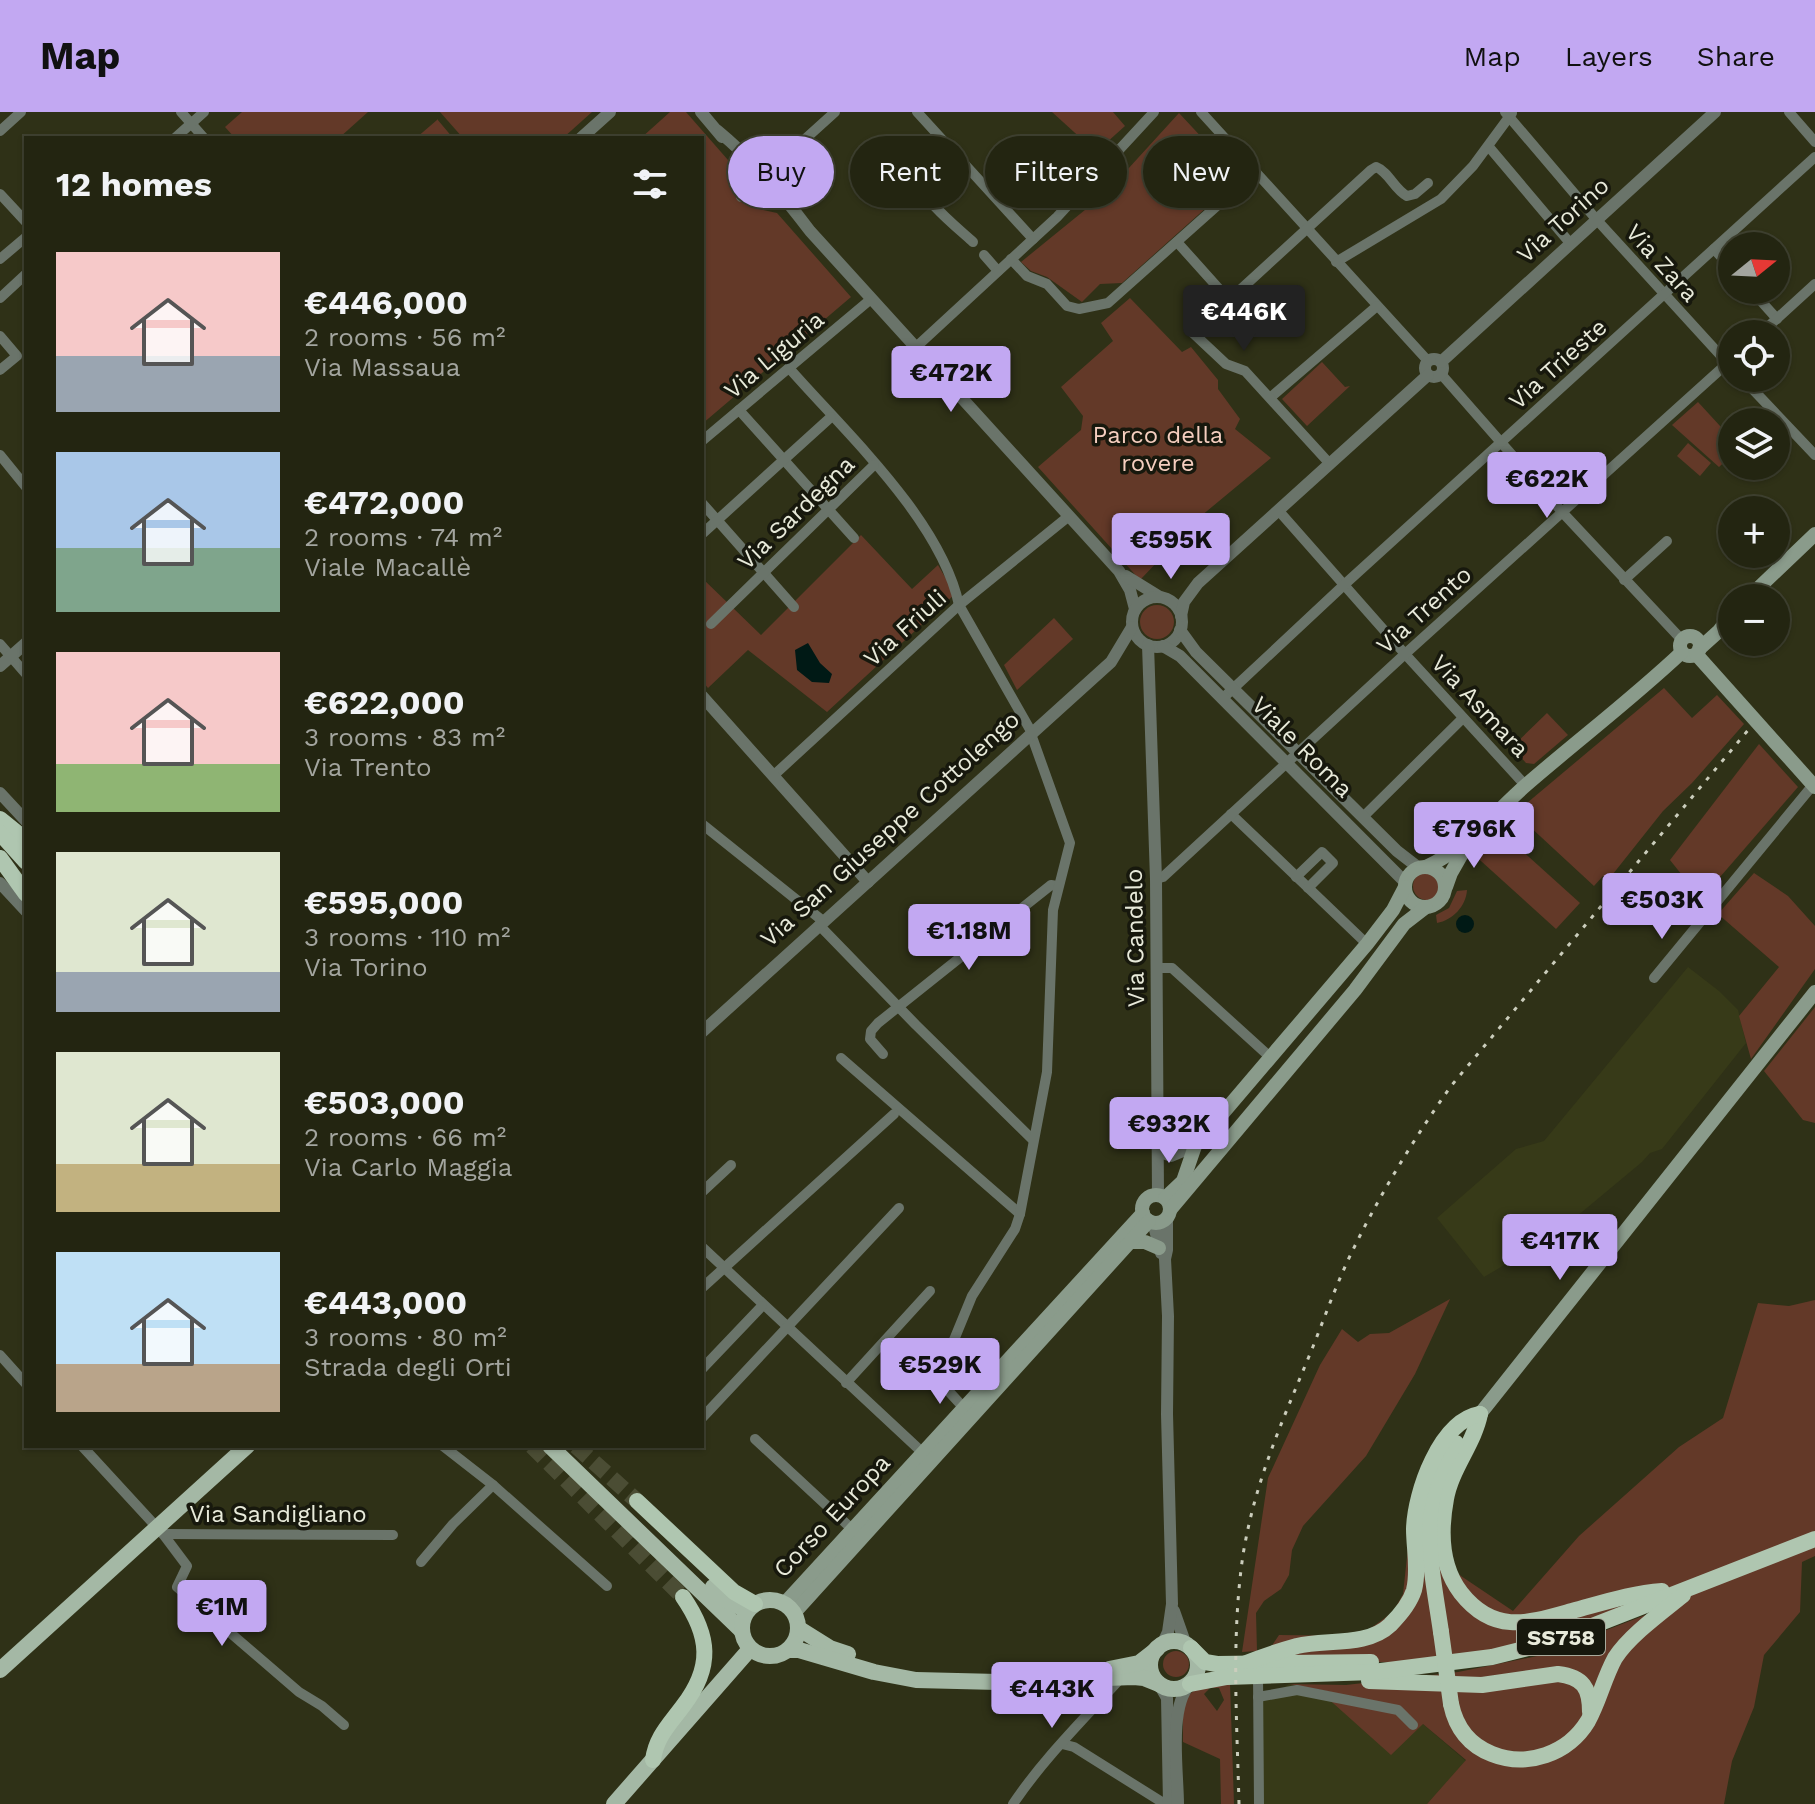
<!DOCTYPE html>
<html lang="en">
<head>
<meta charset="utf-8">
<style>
	:root { --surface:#232511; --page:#2f311f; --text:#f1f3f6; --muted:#a3a59f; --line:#404231; --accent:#c2a8f2 }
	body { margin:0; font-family:"Work Sans",sans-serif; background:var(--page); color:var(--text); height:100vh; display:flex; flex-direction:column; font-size:30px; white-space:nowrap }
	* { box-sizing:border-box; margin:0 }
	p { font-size:26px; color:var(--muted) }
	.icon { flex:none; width:44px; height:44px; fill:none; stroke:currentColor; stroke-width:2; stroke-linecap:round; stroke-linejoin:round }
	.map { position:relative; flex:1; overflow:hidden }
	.details { position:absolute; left:24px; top:24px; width:680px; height:1312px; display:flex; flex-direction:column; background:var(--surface); border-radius:0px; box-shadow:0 2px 6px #0004,0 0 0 2px var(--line) }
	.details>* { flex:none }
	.banner { position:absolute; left:728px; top:24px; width:760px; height:72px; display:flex; gap:16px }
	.needle { width:52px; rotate:72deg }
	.controls { position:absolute; left:1718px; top:120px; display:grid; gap:16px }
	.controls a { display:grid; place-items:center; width:72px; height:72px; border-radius:50%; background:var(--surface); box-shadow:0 2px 6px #0004,0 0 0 2px var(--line); font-size:40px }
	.price { position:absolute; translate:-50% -68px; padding:0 18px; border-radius:8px; background:var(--accent); color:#111; font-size:26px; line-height:52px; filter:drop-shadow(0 2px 4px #0008) }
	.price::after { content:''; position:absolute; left:50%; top:48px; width:24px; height:18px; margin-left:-12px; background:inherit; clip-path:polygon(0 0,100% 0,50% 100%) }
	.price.selected { background:#222; color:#fff }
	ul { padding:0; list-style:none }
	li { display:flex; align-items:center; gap:24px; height:200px; padding:0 32px }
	li span { display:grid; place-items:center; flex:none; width:224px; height:160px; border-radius:0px; color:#555 }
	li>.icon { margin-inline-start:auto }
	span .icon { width:96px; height:96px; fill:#fffc; stroke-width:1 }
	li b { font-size:34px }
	h2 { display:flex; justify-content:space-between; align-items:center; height:96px; padding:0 32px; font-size:34px }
	.tag { padding:0 28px; border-radius:36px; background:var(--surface); box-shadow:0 2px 6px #0004,0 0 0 2px var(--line); font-size:28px; line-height:72px }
	.tag.selected { background:var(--accent); color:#111 }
	header { display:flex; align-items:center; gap:48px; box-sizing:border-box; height:112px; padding:0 40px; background:var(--accent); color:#111 }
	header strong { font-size:38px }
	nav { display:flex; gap:44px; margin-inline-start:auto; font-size:28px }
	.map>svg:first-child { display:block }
	.built { fill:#373a18 }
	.green { fill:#633928; fill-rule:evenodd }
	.water { fill:#001915 }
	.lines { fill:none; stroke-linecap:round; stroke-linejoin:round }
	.trunk-tunnel { stroke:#4b4d34; stroke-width:16; stroke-dasharray:16 8; stroke-linecap:butt }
	.minor { stroke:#6a746a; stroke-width:10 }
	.tertiary { stroke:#6a746a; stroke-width:12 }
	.secondary { stroke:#8a9b8b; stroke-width:14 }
	.primary { stroke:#a4b8a5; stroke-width:16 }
	.trunk { stroke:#afc6b0; stroke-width:16 }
	.rail { stroke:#cbcdbc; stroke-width:3; stroke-dasharray:4 8; stroke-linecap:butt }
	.trunk-bridge { stroke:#afc6b0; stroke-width:16 }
	.labels { text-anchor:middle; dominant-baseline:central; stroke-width:7; stroke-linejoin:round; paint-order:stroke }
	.shield { fill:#17180d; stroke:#a9ab9c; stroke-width:2 }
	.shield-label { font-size:22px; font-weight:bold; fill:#e8eada }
	.street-label { font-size:24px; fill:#e8eada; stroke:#17180d }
	.park-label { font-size:24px; fill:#f5cebf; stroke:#17180d }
</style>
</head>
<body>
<header>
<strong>Map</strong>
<nav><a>Map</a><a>Layers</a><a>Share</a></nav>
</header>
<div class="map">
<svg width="1815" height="1692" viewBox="0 0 1815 1692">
	<rect width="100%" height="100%" fill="#2f3117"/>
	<g class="built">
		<path d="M1688,855L1719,879L1738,898L1746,931L1662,1037L1650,1041L1642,1050L1552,1125L1484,1165L1437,1106L1516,1037L1544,1029Z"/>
		<path d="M1289,1572L1423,1612L1466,1649L1427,1692H1259L1258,1593Z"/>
	</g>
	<g class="green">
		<path d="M242,0H368L339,26H235L225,15Z"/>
		<path d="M440,0H592L563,26H463Z"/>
		<path d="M670,0H686L735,56L733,76L750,95L777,101L851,185L702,312V26H641Z"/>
		<path d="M1052,0H1113L1125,14L1096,40Z"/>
		<path d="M1179,1L1234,60L1236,69L1122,171L1100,172L1082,190L1047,165L1031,159L1021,150L1107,80Z"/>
		<path d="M437,7L453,26H416L437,8Z"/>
		<path d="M1130,186L1182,240L1191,235L1218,268V277L1240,307L1235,317L1271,346L1201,404L1140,468L1038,355L1081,318L1083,304L1061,275L1113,229L1101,211Z"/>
		<path d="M1322,250L1345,275L1350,274L1307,314L1282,287Z"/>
		<path d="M1698,290L1732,327V343L1719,355L1672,313Z"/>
		<path d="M1688,331L1711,351L1700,364L1677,344Z"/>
		<path d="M861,423L912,477L938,453L955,482L827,600L748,538L708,576L702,569V466L761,523Z"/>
		<circle cx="1157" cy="510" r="17"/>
		<path d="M1054,506L1073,527L1017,578L1004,553Z"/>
		<path d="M1664,576L1692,606L1717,583L1744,612L1692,671L1663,699L1609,767L1603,764L1594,774L1515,701Z"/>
		<path d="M1547,601L1568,623L1534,652L1526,651L1512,635Z"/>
		<path d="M1759,632L1798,675L1701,787L1670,748Z"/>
		<path d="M1498,717L1580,791L1556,817L1471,740Z"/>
		<circle cx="1427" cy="774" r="14"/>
		<path d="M1754,761L1788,784L1815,814V857L1751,947L1739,904L1779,855L1718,802Z"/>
		<path d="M1467,778C1466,794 1453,808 1437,811L1436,803L1449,796L1457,779Z"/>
		<path d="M1815,895V1011L1803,1008L1764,959Z"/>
		<path d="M1450,1187L1415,1262L1366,1344L1303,1414L1292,1438L1289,1463L1281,1477L1264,1489L1256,1501L1257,1539L1242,1540L1268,1366L1320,1253L1342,1217L1358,1230L1370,1222L1389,1221Z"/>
		<path d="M1815,1188V1444L1802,1450L1800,1500L1764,1543L1754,1595L1732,1649L1724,1692H1427L1466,1648L1423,1612L1391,1643L1324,1583L1331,1580L1289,1572L1346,1573L1458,1560L1542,1543L1679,1490L1593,1496L1645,1493L1458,1550H1373L1265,1544L1279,1523L1360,1524L1393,1500L1403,1482L1410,1417L1461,1464L1513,1499L1579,1424L1679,1335L1723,1306L1758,1191L1789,1194Z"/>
		<circle cx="1176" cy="1552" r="13"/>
		<path d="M1230,1571L1234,1692H1221L1220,1647L1183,1630C1183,1585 1179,1575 1230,1571ZM1210,1576H1219L1224,1588L1217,1599L1204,1582Z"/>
	</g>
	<g class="water">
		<path d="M808,531L820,551L832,562L829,571L812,570L797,558L795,538Z"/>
		<circle cx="1465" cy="812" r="9"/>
	</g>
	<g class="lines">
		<g class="trunk-tunnel">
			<path d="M532,1334L683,1485"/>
			<path d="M576,1334L637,1389"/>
		</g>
		<g class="minor">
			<path d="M181,0L204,26"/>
			<path d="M917,0L1033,127"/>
			<path d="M1201,0L1428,249"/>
			<path d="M1505,0L1596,107L1732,256"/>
			<path d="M1789,0L1815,30"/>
			<path d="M0,19L21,0"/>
			<path d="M175,26L204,0"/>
			<path d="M943,29C935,39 921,54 919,67C917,84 960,118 973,130"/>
			<path d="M1489,35L1570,131"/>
			<path d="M0,82L26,110"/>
			<path d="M741,85L835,0"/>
			<path d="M1177,130L1229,188"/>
			<path d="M1714,137L1732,157"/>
			<path d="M984,143L998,159"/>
			<path d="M0,147L26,125"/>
			<path d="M1011,147L1027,164L1047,172L1067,194L1079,197L1108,191L1255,60"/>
			<path d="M1336,150L1441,87L1473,54L1512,1"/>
			<path d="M1751,178L1777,207"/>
			<path d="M0,186L26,162"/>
			<path d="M1760,222L1815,172"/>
			<path d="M0,224L17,244L0,258"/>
			<path d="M915,236L1057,105L1154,0"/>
			<path d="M789,256C846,321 941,408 959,493L1032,621"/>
			<path d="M1441,262L1563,401L1682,528"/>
			<path d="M1742,266L1815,343"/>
			<path d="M1271,285L1377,194"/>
			<path d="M739,298L854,426"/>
			<path d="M702,329L871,187"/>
			<path d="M0,343L26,375"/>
			<path d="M1330,352L1245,259L1226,252L1193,221L1371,58L1376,55C1389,60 1394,77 1407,84L1415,82L1428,71"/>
			<path d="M702,391L794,495"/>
			<path d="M1278,398L1405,542L1526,674"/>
			<path d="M702,422L831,305"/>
			<path d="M1624,468L1667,429"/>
			<path d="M711,512L874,353"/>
			<path d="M0,532L26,562"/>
			<path d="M1222,587L1345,472L1815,45"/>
			<path d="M773,664L959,493L1069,404"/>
			<path d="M1231,702L1367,832"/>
			<path d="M1364,704L1463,606"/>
			<path d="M702,712L823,809"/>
			<path d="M1296,765L1322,740L1333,751L1308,776"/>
			<path d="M1156,767L1163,765L1405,542L1732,247"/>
			<path d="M819,813L916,913L1032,1027"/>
			<path d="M1157,856H1172L1270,945"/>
			<path d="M1654,866L1813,673"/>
			<path d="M883,942L870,927L871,919L878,911L1051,773L1057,774"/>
			<path d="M841,946L1020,1102"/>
			<path d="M702,1080L731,1053"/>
			<path d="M702,1135L923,1341"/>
			<path d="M702,1176L894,1002"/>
			<path d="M0,1243L26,1272"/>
			<path d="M702,1257L762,1194"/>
			<path d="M846,1271L930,1179"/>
			<path d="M964,1296L942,1272L940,1262L972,1184L1015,1117L1020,1102L1047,960L1053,798L1070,731L1031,622"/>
			<path d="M702,1306L899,1096"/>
			<path d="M755,1327L853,1418"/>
			<path d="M82,1334L163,1422L187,1454L177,1475L299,1580L322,1594L344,1613"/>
			<path d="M443,1334L493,1373L607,1474"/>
			<path d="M163,1422L393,1423"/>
			<path d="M421,1450L453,1412L493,1373"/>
			<path d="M1258,1564L1259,1692"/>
			<path d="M1258,1585L1297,1578L1398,1598L1413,1613"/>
			<path d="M1062,1632L1074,1635L1165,1692"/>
			<path d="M1013,1692C1044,1646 1084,1607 1121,1566"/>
		</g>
		<g class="tertiary">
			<path d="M701,0L722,25"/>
			<path d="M718,19C753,48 783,83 810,119L1119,459L1130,478L1135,497"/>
			<path d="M581,26L610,0"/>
			<circle cx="1434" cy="256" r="9"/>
			<path d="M1441,250L1715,0"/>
			<path d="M1126,464L1160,485"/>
			<circle cx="1157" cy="510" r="25"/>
			<path d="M1181,504L1184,490L1198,471L1428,263"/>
			<path d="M1180,518L1196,540L1397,739L1419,756"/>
			<path d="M1148,533L1156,767L1158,1083"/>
			<path d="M1163,534L1180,544L1406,771"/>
			<path d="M0,554L26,531"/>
			<path d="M702,584L868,770"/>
			<path d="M0,681L26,709"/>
			<path d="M0,771L26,799"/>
			<path d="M702,920L1111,550L1132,515"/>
			<path d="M1158,1039L1171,1044L1195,1034"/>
			<path d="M1153,1110L1161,1141"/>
			<path d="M1174,1499L1186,1533"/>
			<path d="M1162,1533L1168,1520L1172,1492L1167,1302L1168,1204L1165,1147L1167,1138V1105"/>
			<path d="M1159,1572L1167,1586L1169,1692"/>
			<path d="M1178,1692C1178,1660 1168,1596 1190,1572"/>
		</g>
		<g class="secondary">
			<path d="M1748,486L1815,422"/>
			<circle cx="1690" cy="534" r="10"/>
			<path d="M1699,537L1719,519L1731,503"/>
			<path d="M1696,542L1815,675"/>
			<path d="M1426,755C1466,737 1494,701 1526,673C1578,628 1632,587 1682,540"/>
			<circle cx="1425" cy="775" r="20"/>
			<path d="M1446,775L1451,761L1467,733"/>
			<circle cx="1156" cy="1097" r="14"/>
			<path d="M1165,1086L1183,1069L1195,1034L1367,832L1393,798L1405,775"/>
			<path d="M1170,1098L1355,878L1404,812L1426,795"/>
			<path d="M1131,1130H1145L1159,1136"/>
			<path d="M1480,1302L1815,880"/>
			<path d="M784,1492L1143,1101"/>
			<path d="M794,1501L1149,1109"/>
		</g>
		<g class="primary">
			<path d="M550,1334L741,1518"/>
			<path d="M713,1475L726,1488L747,1499"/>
			<circle cx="770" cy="1516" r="28"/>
			<path d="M798,1516L830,1536L848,1542"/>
			<circle cx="1174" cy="1553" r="24"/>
			<path d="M788,1538H799L874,1560L916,1568L998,1570L1134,1565L1144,1566L1159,1572"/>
			<path d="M1109,1557L1139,1551L1157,1537"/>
			<path d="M0,1558L247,1334"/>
			<path d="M614,1692L750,1537"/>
		</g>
		<g class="trunk">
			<path d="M0,707L26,728"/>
			<path d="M0,721L26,750"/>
			<path d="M0,746L26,782"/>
			<path d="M1480,1302C1474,1332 1451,1357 1446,1387C1440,1419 1441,1455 1461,1481C1494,1523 1529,1511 1572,1499C1602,1491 1632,1481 1662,1479"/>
			<path d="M637,1389L734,1480L755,1492"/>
			<path d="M1441,1520C1432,1457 1414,1387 1456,1331"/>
			<path d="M1191,1536L1205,1550L1217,1552L1371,1550"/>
			<path d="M1244,1552C1261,1545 1279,1539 1297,1534C1326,1527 1367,1535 1390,1513C1400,1503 1410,1491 1414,1478C1419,1458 1414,1436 1414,1417C1415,1380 1440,1309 1480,1302"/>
			<path d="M1369,1569L1482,1573L1558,1562C1583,1565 1590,1576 1590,1600"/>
			<path d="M1190,1572L1227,1565L1373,1560L1492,1545L1532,1535L1582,1518L1815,1427"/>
			<path d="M1451,1592C1456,1616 1469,1633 1492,1642C1527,1656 1568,1642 1588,1609C1599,1589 1604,1566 1615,1546C1629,1524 1662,1500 1683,1483"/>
			<path d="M653,1648C656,1625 669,1613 683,1594C713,1555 710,1524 683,1485"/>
		</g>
		<path class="rail" d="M1239,1692C1237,1609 1231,1525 1243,1443C1255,1369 1282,1310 1310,1242C1323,1210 1334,1178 1349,1146C1377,1087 1413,1028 1451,974L1749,617"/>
		<path class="trunk-bridge" d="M1441,1520L1451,1592"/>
	</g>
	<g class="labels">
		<rect class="shield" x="1517" y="1507" width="88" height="36" rx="6"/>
		<g class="shield-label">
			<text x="1561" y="1525">SS758</text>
		</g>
		<g class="street-label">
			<text transform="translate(1563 108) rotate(-42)">Via Torino</text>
			<text transform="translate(1662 151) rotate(48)">Via Zara</text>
			<text transform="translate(774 243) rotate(-40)">Via Liguria</text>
			<text transform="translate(1558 252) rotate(-42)">Via Trieste</text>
			<text transform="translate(796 401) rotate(-44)">Via Sardegna</text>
			<text transform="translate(1424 498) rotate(-42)">Via Trento</text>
			<text transform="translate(905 516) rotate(-42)">Via Friuli</text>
			<text transform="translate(1480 594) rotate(47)">Via Asmara</text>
			<text transform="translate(1302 635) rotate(45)">Viale Roma</text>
			<text transform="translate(890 717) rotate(-42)">Via San Giuseppe Cottolengo</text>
			<text transform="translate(1135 826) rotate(-91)">Via Candelo</text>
			<text x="278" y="1402">Via Sandigliano</text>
			<text transform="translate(832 1404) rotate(-47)">Corso Europa</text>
		</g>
		<g class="park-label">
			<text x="1158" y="323">Parco della<tspan x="1158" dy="28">rovere</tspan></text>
		</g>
	</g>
</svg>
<div class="controls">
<a><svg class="needle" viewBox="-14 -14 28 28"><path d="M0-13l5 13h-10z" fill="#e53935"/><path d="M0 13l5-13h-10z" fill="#a3a59f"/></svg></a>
<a><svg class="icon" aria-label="locate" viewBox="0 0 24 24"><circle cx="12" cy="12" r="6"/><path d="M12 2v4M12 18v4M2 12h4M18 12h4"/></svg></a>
<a><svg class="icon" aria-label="layers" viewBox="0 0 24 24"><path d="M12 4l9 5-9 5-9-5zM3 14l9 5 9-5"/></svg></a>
<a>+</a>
<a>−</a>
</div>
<b class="price selected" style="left:1244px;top:241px">€446K</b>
<b class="price" style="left:951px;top:302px">€472K</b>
<b class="price" style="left:1547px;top:408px">€622K</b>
<b class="price" style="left:1171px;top:469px">€595K</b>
<b class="price" style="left:1474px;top:758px">€796K</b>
<b class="price" style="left:1662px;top:829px">€503K</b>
<b class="price" style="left:969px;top:860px">€1.18M</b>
<b class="price" style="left:1169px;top:1053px">€932K</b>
<b class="price" style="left:1560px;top:1170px">€417K</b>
<b class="price" style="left:940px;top:1294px">€529K</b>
<b class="price" style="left:222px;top:1536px">€1M</b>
<b class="price" style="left:1052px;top:1618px">€443K</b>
<div class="banner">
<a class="tag selected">Buy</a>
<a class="tag">Rent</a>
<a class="tag">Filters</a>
<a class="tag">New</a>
</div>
<section class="details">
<h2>12 homes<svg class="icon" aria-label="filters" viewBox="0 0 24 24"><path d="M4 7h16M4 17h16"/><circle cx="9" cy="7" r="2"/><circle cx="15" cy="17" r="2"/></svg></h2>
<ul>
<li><span style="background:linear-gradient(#f6c9c9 65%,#9aa5b1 0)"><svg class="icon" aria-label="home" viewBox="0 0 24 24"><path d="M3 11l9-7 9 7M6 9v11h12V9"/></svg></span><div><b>€446,000</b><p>2 rooms · 56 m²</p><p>Via Massaua</p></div></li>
<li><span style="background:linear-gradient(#a9c7e8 60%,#7fa58c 0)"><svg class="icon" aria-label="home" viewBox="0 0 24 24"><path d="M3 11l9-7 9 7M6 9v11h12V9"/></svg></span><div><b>€472,000</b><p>2 rooms · 74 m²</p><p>Viale Macallè</p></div></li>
<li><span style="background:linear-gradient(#f6c9c9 70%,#8fb573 0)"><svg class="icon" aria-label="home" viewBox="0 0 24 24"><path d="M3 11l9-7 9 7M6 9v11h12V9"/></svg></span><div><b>€622,000</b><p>3 rooms · 83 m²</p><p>Via Trento</p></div></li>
<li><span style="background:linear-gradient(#dfe7d0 75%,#9aa5b1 0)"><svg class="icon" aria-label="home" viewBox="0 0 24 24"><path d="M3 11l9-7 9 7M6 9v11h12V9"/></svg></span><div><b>€595,000</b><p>3 rooms · 110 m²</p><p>Via Torino</p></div></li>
<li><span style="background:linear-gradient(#dfe7d0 70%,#c2b280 0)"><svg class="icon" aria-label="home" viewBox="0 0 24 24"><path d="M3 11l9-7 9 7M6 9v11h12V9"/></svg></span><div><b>€503,000</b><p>2 rooms · 66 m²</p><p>Via Carlo Maggia</p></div></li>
<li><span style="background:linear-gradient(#bfe0f5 70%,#b9a48a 0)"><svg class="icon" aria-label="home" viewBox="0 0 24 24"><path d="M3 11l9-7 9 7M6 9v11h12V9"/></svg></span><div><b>€443,000</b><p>3 rooms · 80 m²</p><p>Strada degli Orti</p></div></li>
</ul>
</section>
</div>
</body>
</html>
